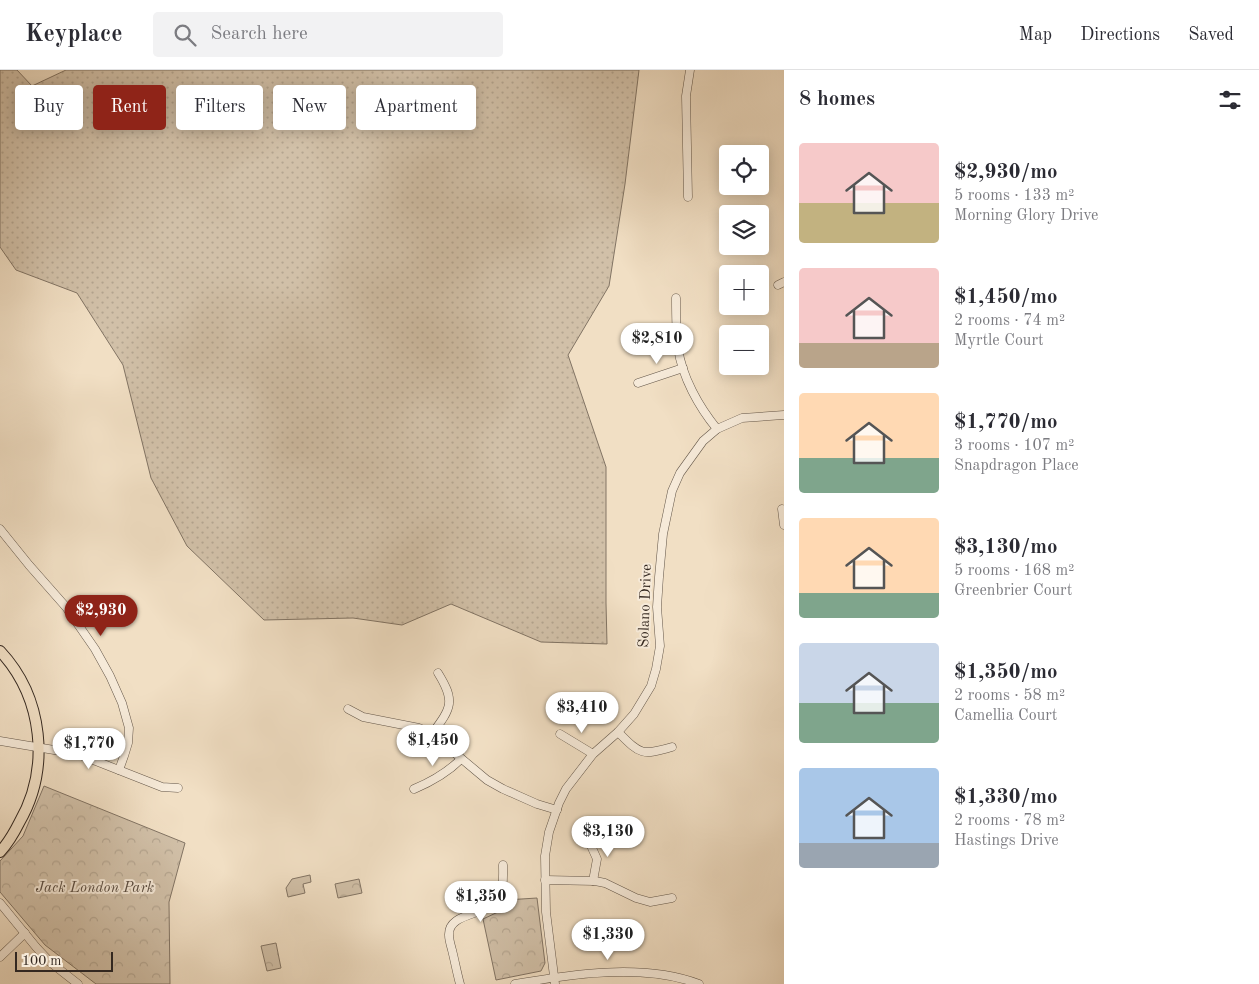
<!DOCTYPE html>
<html lang="en">
<head>
<meta charset="utf-8">
<style>
	:root { --surface:#fff; --page:#f2f2f3; --text:#2b2b33; --muted:#7c7c81; --line:#e1e1e2; --accent:#8f2418 }
	body { margin:0; font-family:"Old Standard TT",serif; background:var(--page); color:var(--text); height:100vh; display:flex; flex-direction:column; font-size:19px; white-space:nowrap }
	* { box-sizing:border-box; margin:0 }
	p { font-size:16px; color:var(--muted) }
	.icon { flex:none; width:28px; height:28px; fill:none; stroke:currentColor; stroke-width:2; stroke-linecap:round; stroke-linejoin:round }
	.map { position:relative; flex:1; overflow:hidden }
	.sheet { display:flex; flex-direction:column; background:var(--surface); width:475px }
	.sheet>* { flex:none }
	.hud { position:absolute; left:15px; top:15px; width:475px; height:45px; display:flex; gap:10px }
	.tools { position:absolute; left:719px; top:75px; display:grid; gap:10px }
	.tools a { display:grid; place-items:center; width:50px; height:50px; border-radius:5px; background:var(--surface); box-shadow:0 2px 12px #0003; font-size:25px }
	.scale { position:absolute; left:15px; bottom:12px; width:98px; box-sizing:border-box; padding-left:5px; border:2px solid #342820; border-top:0; font-size:14px; line-height:18px; white-space:nowrap; color:#342820; -webkit-text-stroke:4px #f6ead9; paint-order:stroke }
	.price { position:absolute; translate:-50% -42px; padding:0 11px; border-radius:18px; background:#fff; color:#222; font-size:16px; line-height:32px; filter:drop-shadow(0 1px 2px #0008) }
	.price::after { content:''; position:absolute; left:50%; top:30px; width:15px; height:11px; margin-left:-8px; background:inherit; clip-path:polygon(0 0,100% 0,50% 100%) }
	.price.active { background:var(--accent); color:#fff }
	ul { padding:0; list-style:none }
	li { display:flex; align-items:center; gap:15px; height:125px; padding:0 15px }
	li span { display:grid; place-items:center; flex:none; width:140px; height:100px; border-radius:5px; color:#555 }
	li>.icon { margin-inline-start:auto }
	span .icon { width:60px; height:60px; fill:#fffc; stroke-width:1 }
	li b { font-size:21px }
	h2 { display:flex; justify-content:space-between; align-items:center; height:60px; padding:0 15px; font-size:21px }
	.pill { padding:0 18px; border-radius:5px; background:var(--surface); box-shadow:0 2px 12px #0003; font-size:18px; line-height:45px }
	.pill.active { background:var(--accent); color:#fff }
	header { display:flex; align-items:center; gap:30px; box-sizing:border-box; height:70px; padding:0 25px; background:var(--surface); border-bottom:1px solid var(--line) }
	header strong { font-size:24px }
	nav { display:flex; gap:28px; margin-inline-start:auto; font-size:18px }
	.search { width:350px; height:45px; background:var(--page); display:flex; align-items:center; gap:12px; box-sizing:border-box; padding:0 18px; border-radius:5px; color:var(--muted); font-size:19px }
	main { display:flex; flex:1; min-height:0 }
	.map>svg:first-child { display:block }
	.grass { fill:url(#grass-dots); stroke:#827464 }
	.park { fill:url(#park-crowns); stroke:#827464 }
	.lines { fill:none; stroke-linecap:round; stroke-linejoin:round }
	.minor-casing { stroke:#635649; stroke-width:9 }
	.major-casing { stroke:#342820; stroke-width:12 }
	.minor { stroke:#f6ead9; stroke-width:8 }
	.major { stroke:#f1dfc4; stroke-width:10 }
	.labels { text-anchor:middle; dominant-baseline:central; stroke-width:4; stroke-linejoin:round; paint-order:stroke }
	.street-label { font-size:15px; fill:#342820; stroke:#f6ead9 }
	.park-label { font-size:15px; font-style:italic; fill:#5b4e42; stroke:#f6ead9 }
</style>
</head>
<body>
<header>
<strong>Keyplace</strong>
<div class="search"><svg class="icon" aria-label="search" viewBox="0 0 24 24"><circle cx="10" cy="10" r="6"/><path d="M15 15l6 6"/></svg>Search here</div>
<nav><a>Map</a><a>Directions</a><a>Saved</a></nav>
</header>
<main>
<div class="map">
<svg width="784" height="914" viewBox="0 0 784 914">
	<defs>
		<pattern id="grass-dots" width="8" height="8" patternUnits="userSpaceOnUse" patternTransform="scale(1.25)"><rect width="8" height="8" fill="#d1c0a8"/><path d="M2 2h.1M6 6h.1" fill="none" stroke="#b4a590" stroke-width="1.8" stroke-linecap="round"/></pattern>
		<pattern id="park-crowns" width="20" height="18" patternUnits="userSpaceOnUse" patternTransform="scale(1.25)"><rect width="20" height="18" fill="#d1c0a8"/><path d="M2 6a3 3 0 1 1 6 0M12 15a3 3 0 1 1 6 0" fill="none" stroke="#b4a590"/></pattern>
	</defs>
	<rect width="100%" height="100%" fill="#f1dfc4"/>
	<filter id="stains"><feTurbulence type="fractalNoise" baseFrequency=".004" numOctaves="4"/><feColorMatrix values="0 0 0 0 .2 0 0 0 0 .09 0 0 0 0 .02 0 0 0 .5 -.17"/></filter>
	<radialGradient id="worn" r=".72"><stop offset=".6" stop-color="#630" stop-opacity="0"/><stop offset="1" stop-color="#630" stop-opacity=".3"/></radialGradient>
	<path class="grass" d="M0,0H17L32,16L66,0H639L625,114L609,216L568,285L606,397V533L607,574L541,572L451,534L402,555L353,548L264,550L187,476L151,408L123,295L77,223L16,200L0,177Z"/>
	<g class="park">
		<path d="M44,716L185,773L169,832L170,914H96L45,875L0,822V791L23,766Z"/>
		<path d="M310,805L311,812L303,814L305,823L288,827L286,818L292,809Z"/>
		<path d="M359,809L362,823L338,828L335,814Z"/>
		<path d="M537,828L545,893L541,901L496,910L483,849L498,842L506,830Z"/>
		<path d="M276,873L281,898L267,901L261,876Z"/>
	</g>
	<g class="lines">
		<defs>
			<g id="minor">
				<path d="M688,127L686,26L690,0"/>
				<path d="M778,215L784,212"/>
				<path d="M676,228C676,244 676,262 678,278C682,307 699,337 717,359"/>
				<path d="M638,313L683,298"/>
				<path d="M782,439L784,455"/>
				<path d="M0,459L29,495L66,537L95,579L110,606L122,633L129,658L128,673L124,686L119,700"/>
				<path d="M348,639L363,647L419,658L432,664L487,710L503,719L537,734L557,740"/>
				<path d="M618,662C640,684 641,686 672,677"/>
				<path d="M432,664C451,638 456,632 438,603"/>
				<path d="M560,664L593,684"/>
				<path d="M0,671L78,684L162,717L178,718"/>
				<path d="M414,719C433,711 447,703 461,689"/>
				<path d="M588,769L597,789L593,811"/>
				<path d="M545,810L595,811L605,813L636,828L650,832L672,828"/>
				<path d="M0,833L36,877L50,892L78,914"/>
				<path d="M0,887L25,863"/>
				<path d="M460,914C457,903 455,892 452,880C451,876 449,870 449,865C448,841 490,847 500,826C504,817 503,805 503,795"/>
				<path d="M515,914C572,904 644,893 699,914"/>
				<path d="M555,914L546,842L545,786L549,762L559,733L566,719L593,684L618,662L634,644L651,616L656,599L660,576L657,537L659,507L663,464L672,421L680,403L703,371L717,359L742,348L784,345"/>
			</g>
			<path id="major" d="M0,581C43,627 51,698 19,753C14,763 8,773 0,782"/>
		</defs>
		<use href="#minor" class="minor-casing"/>
		<use href="#major" class="major-casing"/>
		<use href="#minor" class="minor"/>
		<use href="#major" class="major"/>
	</g>
	<g class="labels">
		<g class="street-label">
			<text transform="translate(646 536) rotate(-88)">Solano Drive</text>
		</g>
		<g class="park-label">
			<text x="95" y="818">Jack London Park</text>
		</g>
	</g>
	<rect width="100%" height="100%" filter="url(#stains)"/>
	<rect width="100%" height="100%" fill="url(#worn)"/>
</svg>
<div class="tools">
<a><svg class="icon" aria-label="locate" viewBox="0 0 24 24"><circle cx="12" cy="12" r="6"/><path d="M12 2v4M12 18v4M2 12h4M18 12h4"/></svg></a>
<a><svg class="icon" aria-label="layers" viewBox="0 0 24 24"><path d="M12 4l9 5-9 5-9-5zM3 14l9 5 9-5"/></svg></a>
<a>+</a>
<a>−</a>
</div>
<div class="scale">100 m</div>
<b class="price" style="left:657px;top:295px">$2,810</b>
<b class="price active" style="left:101px;top:567px">$2,930</b>
<b class="price" style="left:582px;top:664px">$3,410</b>
<b class="price" style="left:433px;top:697px">$1,450</b>
<b class="price" style="left:89px;top:700px">$1,770</b>
<b class="price" style="left:608px;top:788px">$3,130</b>
<b class="price" style="left:481px;top:853px">$1,350</b>
<b class="price" style="left:608px;top:891px">$1,330</b>
<div class="hud">
<a class="pill">Buy</a>
<a class="pill active">Rent</a>
<a class="pill">Filters</a>
<a class="pill">New</a>
<a class="pill">Apartment</a>
</div>
</div>
<section class="sheet">
<h2>8 homes<svg class="icon" aria-label="filters" viewBox="0 0 24 24"><path d="M4 7h16M4 17h16"/><circle cx="9" cy="7" r="2"/><circle cx="15" cy="17" r="2"/></svg></h2>
<ul>
<li><span style="background:linear-gradient(#f6c9c9 60%,#c2b280 0)"><svg class="icon" aria-label="home" viewBox="0 0 24 24"><path d="M3 11l9-7 9 7M6 9v11h12V9"/></svg></span><div><b>$2,930/mo</b><p>5 rooms · 133 m²</p><p>Morning Glory Drive</p></div></li>
<li><span style="background:linear-gradient(#f6c9c9 75%,#b9a48a 0)"><svg class="icon" aria-label="home" viewBox="0 0 24 24"><path d="M3 11l9-7 9 7M6 9v11h12V9"/></svg></span><div><b>$1,450/mo</b><p>2 rooms · 74 m²</p><p>Myrtle Court</p></div></li>
<li><span style="background:linear-gradient(#ffd9b3 65%,#7fa58c 0)"><svg class="icon" aria-label="home" viewBox="0 0 24 24"><path d="M3 11l9-7 9 7M6 9v11h12V9"/></svg></span><div><b>$1,770/mo</b><p>3 rooms · 107 m²</p><p>Snapdragon Place</p></div></li>
<li><span style="background:linear-gradient(#ffd9b3 75%,#7fa58c 0)"><svg class="icon" aria-label="home" viewBox="0 0 24 24"><path d="M3 11l9-7 9 7M6 9v11h12V9"/></svg></span><div><b>$3,130/mo</b><p>5 rooms · 168 m²</p><p>Greenbrier Court</p></div></li>
<li><span style="background:linear-gradient(#c9d6e8 60%,#7fa58c 0)"><svg class="icon" aria-label="home" viewBox="0 0 24 24"><path d="M3 11l9-7 9 7M6 9v11h12V9"/></svg></span><div><b>$1,350/mo</b><p>2 rooms · 58 m²</p><p>Camellia Court</p></div></li>
<li><span style="background:linear-gradient(#a9c7e8 75%,#9aa5b1 0)"><svg class="icon" aria-label="home" viewBox="0 0 24 24"><path d="M3 11l9-7 9 7M6 9v11h12V9"/></svg></span><div><b>$1,330/mo</b><p>2 rooms · 78 m²</p><p>Hastings Drive</p></div></li>
</ul>
</section>
</main>
</body>
</html>
